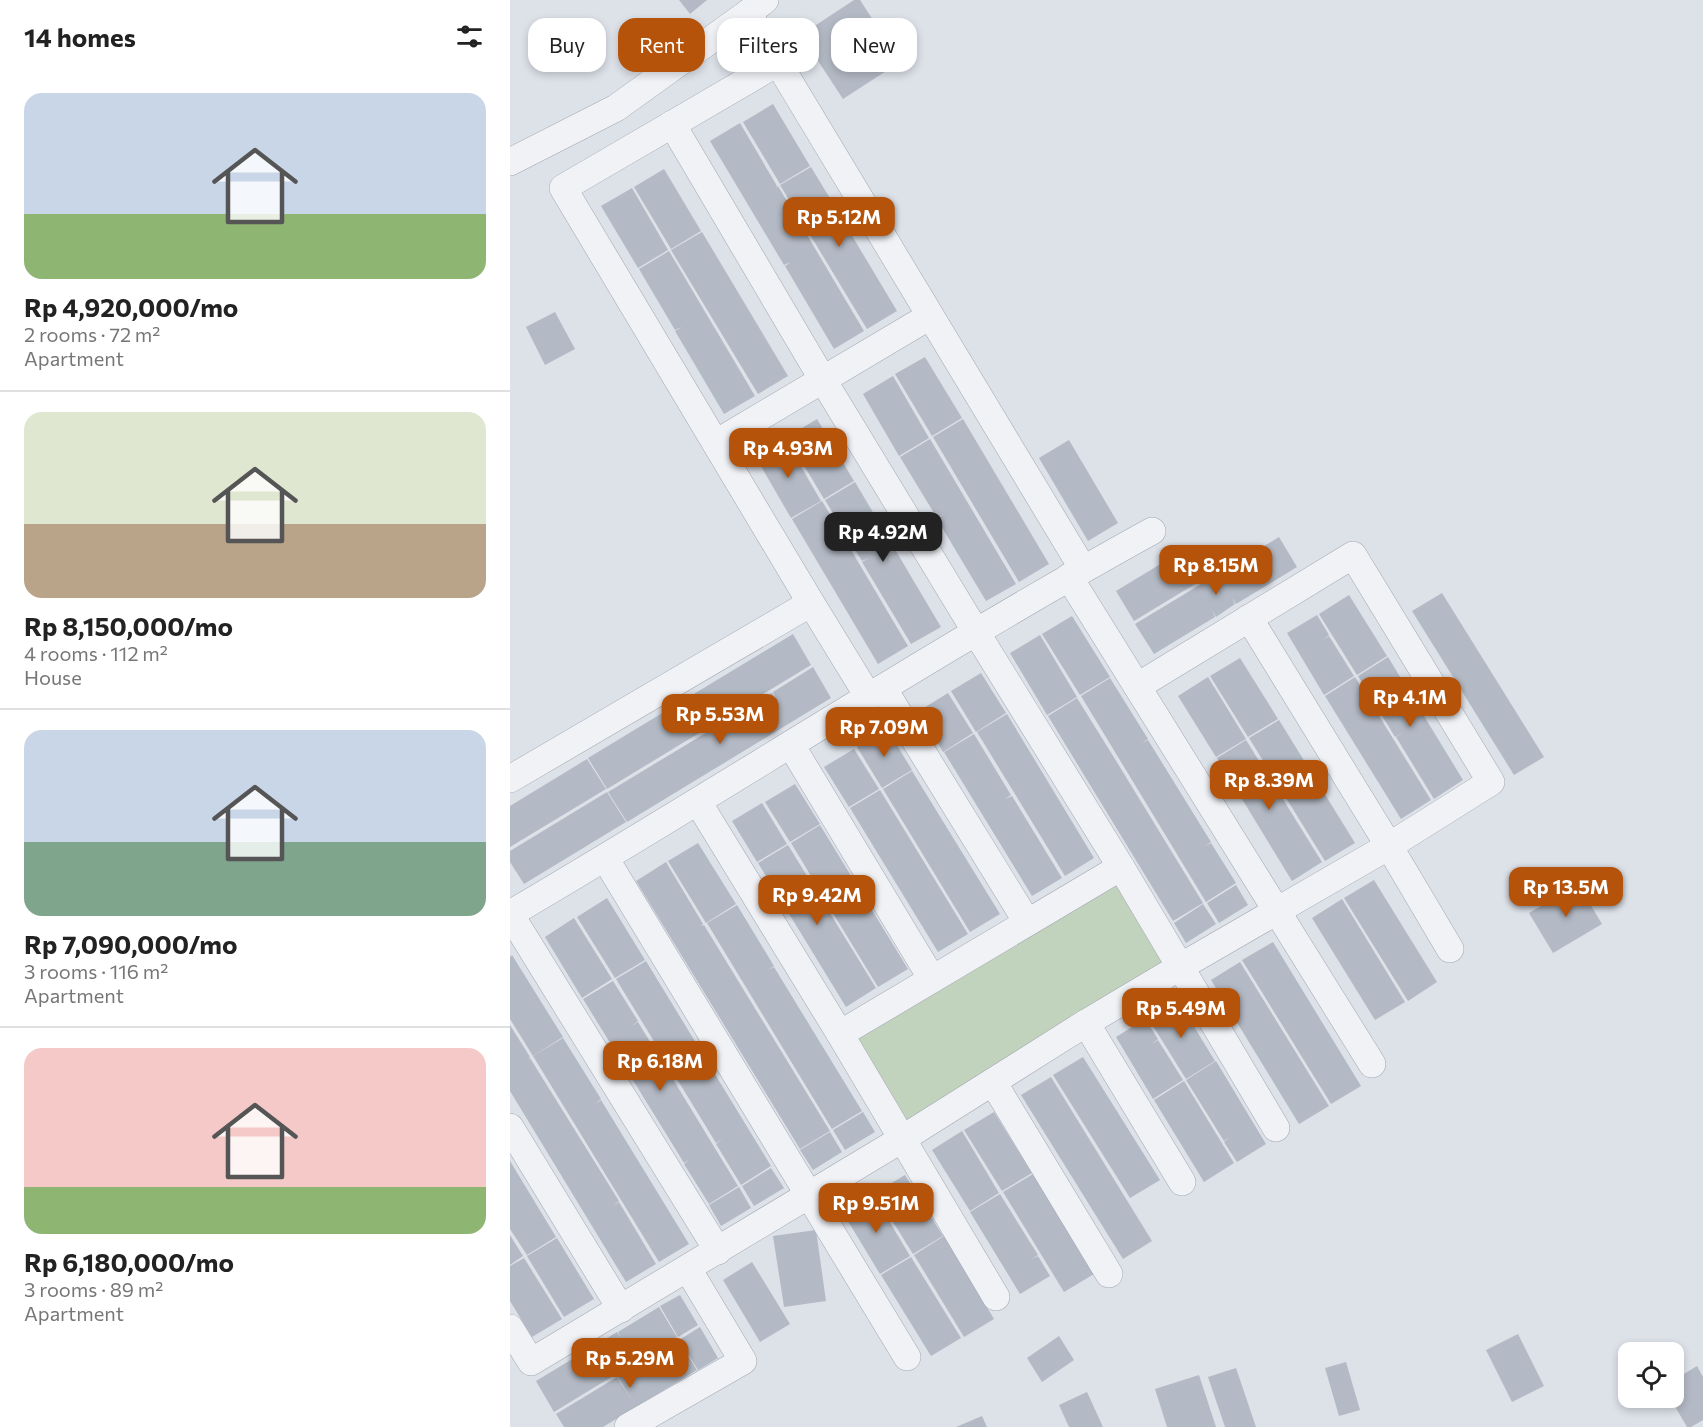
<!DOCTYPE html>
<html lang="en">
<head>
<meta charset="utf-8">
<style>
	:root { --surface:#fff; --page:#f6f6f6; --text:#222; --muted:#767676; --line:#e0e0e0; --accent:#b45309 }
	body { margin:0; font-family:Commissioner,sans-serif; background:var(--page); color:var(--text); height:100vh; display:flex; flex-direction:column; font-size:22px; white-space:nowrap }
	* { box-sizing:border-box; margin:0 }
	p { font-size:20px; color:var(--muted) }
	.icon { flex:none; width:33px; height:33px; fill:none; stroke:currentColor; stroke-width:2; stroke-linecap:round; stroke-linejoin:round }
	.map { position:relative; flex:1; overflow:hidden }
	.sheet { display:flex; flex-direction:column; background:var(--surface); width:510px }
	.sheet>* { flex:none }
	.banner { position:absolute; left:18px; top:18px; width:570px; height:54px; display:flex; gap:12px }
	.buttons { position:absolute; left:1108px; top:1342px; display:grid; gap:12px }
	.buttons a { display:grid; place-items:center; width:66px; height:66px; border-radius:12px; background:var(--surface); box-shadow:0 3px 9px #0003; font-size:30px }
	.price { position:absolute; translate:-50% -51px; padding:0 14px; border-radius:12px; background:var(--accent); color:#fff; font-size:20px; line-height:39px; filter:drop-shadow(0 2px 3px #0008) }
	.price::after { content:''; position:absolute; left:50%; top:36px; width:18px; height:14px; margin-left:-9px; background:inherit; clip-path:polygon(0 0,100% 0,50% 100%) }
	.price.selected { background:#222; color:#fff }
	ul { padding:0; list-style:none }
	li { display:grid; align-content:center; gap:12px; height:318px; padding:0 24px }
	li+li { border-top:2px solid var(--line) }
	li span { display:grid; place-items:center; height:186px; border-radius:18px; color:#555 }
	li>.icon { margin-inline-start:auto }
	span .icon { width:108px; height:108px; fill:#fffc; stroke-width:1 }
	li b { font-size:26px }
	h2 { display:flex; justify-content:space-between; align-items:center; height:72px; padding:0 24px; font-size:26px }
	.tag { padding:0 21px; border-radius:18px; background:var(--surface); box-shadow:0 3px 9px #0003; font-size:21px; line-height:54px }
	.tag.selected { background:var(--accent); color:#fff }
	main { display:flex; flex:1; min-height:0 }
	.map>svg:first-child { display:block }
	.green { fill:#c2d3bd }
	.building { fill:#b4bac5 }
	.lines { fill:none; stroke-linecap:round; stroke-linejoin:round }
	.minor-casing { stroke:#a2a8b2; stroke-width:28 }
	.minor { stroke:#f0f2f6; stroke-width:27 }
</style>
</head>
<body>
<main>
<section class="sheet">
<h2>14 homes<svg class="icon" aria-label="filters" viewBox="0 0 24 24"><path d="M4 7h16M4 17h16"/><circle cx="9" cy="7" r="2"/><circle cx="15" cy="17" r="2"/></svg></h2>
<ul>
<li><span style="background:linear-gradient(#c9d6e8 65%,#8fb573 0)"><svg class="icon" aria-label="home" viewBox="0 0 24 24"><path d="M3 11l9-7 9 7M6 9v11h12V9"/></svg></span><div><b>Rp 4,920,000/mo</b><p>2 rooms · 72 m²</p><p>Apartment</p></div></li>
<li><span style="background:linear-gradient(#dfe7d0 60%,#b9a48a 0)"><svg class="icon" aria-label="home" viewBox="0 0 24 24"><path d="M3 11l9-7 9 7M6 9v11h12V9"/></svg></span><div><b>Rp 8,150,000/mo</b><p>4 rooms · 112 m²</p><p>House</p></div></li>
<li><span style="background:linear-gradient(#c9d6e8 60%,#7fa58c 0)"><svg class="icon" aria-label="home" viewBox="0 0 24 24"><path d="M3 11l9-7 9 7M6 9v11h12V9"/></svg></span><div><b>Rp 7,090,000/mo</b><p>3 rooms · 116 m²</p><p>Apartment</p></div></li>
<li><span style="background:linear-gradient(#f6c9c9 75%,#8fb573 0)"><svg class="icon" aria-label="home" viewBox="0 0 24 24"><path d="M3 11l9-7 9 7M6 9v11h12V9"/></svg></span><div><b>Rp 6,180,000/mo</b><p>3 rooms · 89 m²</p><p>Apartment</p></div></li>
</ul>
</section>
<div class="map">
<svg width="1193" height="1427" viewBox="0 0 1193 1427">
	<rect width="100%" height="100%" fill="#dde1e8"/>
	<path class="green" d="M606,880L657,963L396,1121L346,1038Z"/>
	<g class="building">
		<path d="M169,0H197L180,14Z"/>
		<path d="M344,0H350L390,62L333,99L291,35Z"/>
		<path d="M263,104L300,166L270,184L233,122Z"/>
		<path d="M230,123L267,186L266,188L268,186L354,331L324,349L275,266L281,262L274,265L200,141Z"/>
		<path d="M301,167L338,228L331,232L338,229L387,311L357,329L270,185Z"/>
		<path d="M154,169L191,231L161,249L124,187Z"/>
		<path d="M122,188L158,250L128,268L91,206Z"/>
		<path d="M192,232L278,376L248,394L161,250Z"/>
		<path d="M159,251L245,396L214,414L165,331L172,327L165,330L129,269Z"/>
		<path d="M45,312L65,349L35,365L16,327Z"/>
		<path d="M415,357L452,418L422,436L385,374Z"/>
		<path d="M383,376L419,438L389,456L353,394Z"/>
		<path d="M307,419L344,481L314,499L277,437Z"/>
		<path d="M453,419L539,564L509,582L423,437Z"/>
		<path d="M275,439L311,501L281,518L245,456Z"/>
		<path d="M420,439L506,584L476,601L427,519L434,514L427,518L390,457Z"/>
		<path d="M559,440L608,523L578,541L529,458Z"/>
		<path d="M345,482L431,627L401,644L352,562L359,558L352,561L315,500Z"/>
		<path d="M312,501L398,646L368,664L282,519Z"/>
		<path d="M769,537L787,567L726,604L722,598L725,604L706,617L702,610L705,617L644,654L625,624Z"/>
		<path d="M667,554L685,584L624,621L606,591Z"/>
		<path d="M932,593L1034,757L1004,775L902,611Z"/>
		<path d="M839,595L877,656L847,675L809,614Z"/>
		<path d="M807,615L819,635L813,640L819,636L844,676L814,695L777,633Z"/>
		<path d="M562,616L600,677L570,695L532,634Z"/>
		<path d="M283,634L301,665L97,789L78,758Z"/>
		<path d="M530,635L567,697L537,715L500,653Z"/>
		<path d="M878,657L953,780L924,799L886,737L892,733L885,737L848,676Z"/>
		<path d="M730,658L768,719L738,737L700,676Z"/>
		<path d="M303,667L321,698L117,822L98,792L262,693L266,699L263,692Z"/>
		<path d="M471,673L496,713L466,732L441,691Z"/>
		<path d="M698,677L736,739L706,757L668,696Z"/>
		<path d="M845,677L921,800L891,819L815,696Z"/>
		<path d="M600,678L638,739L632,743L638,740L701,842L695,846L701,843L726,883L696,902L571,696Z"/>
		<path d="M438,693L463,733L433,752L409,711Z"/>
		<path d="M567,698L605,759L693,903L663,921L538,716Z"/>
		<path d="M497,714L584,858L555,876L467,732Z"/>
		<path d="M769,720L845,843L815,861L739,738Z"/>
		<path d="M377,729L402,770L372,788L347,747Z"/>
		<path d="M464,734L501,795L495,799L502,796L552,878L522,896L434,752Z"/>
		<path d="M736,740L812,862L782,881L707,758Z"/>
		<path d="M344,749L369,789L339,807L314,767Z"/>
		<path d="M77,759L96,789L0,847V806Z"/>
		<path d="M402,771L490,914L460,932L373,789Z"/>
		<path d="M285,784L310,824L280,842L255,802Z"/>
		<path d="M370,790L458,934L428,952L340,808Z"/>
		<path d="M97,792L116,822L14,884L0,862V851Z"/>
		<path d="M252,803L277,844L247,862L222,821Z"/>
		<path d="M310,825L398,969L368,987L318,905L325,901L318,904L281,843Z"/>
		<path d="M188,843L226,904L196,923L158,861Z"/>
		<path d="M278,845L366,988L336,1007L248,863Z"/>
		<path d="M156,862L193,924L191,926L194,925L320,1131L290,1149L126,881Z"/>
		<path d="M864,880L927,982L898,1001L834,898Z"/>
		<path d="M1068,884L1092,924L1043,953L1019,913Z"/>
		<path d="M726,885L738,905L709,923L697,903Z"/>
		<path d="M97,898L135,960L105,978L67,917Z"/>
		<path d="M832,899L895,1002L865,1020L802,918Z"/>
		<path d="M693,904L706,924L676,943L664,923Z"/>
		<path d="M227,905L264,966L258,970L264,967L352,1111L322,1129L197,923Z"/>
		<path d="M64,918L102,979L72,998L35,937Z"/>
		<path d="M763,942L851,1086L821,1104L732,960Z"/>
		<path d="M2,955L53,1037L23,1056L0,1019V957Z"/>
		<path d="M136,961L261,1166L231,1185L206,1144L212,1139L206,1143L106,979Z"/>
		<path d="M730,962L819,1106L789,1124L701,980Z"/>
		<path d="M103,981L128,1021L122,1026L128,1022L228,1186L199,1204L174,1164L180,1159L174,1163L73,999Z"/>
		<path d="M667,999L705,1061L676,1079L638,1018Z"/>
		<path d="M635,1019L648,1039L642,1044L648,1040L673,1080L643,1099L606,1037Z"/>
		<path d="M0,1025L20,1057L18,1059L20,1058L109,1201L103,1206L109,1202L146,1264L116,1282L0,1091Z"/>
		<path d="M53,1038L91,1099L85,1104L91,1100L179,1244L149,1262L23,1056Z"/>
		<path d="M573,1057L650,1180L620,1198L543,1075Z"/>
		<path d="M706,1061L756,1144L727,1162L714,1142L720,1137L714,1141L676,1080Z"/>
		<path d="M541,1077L642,1241L613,1259L511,1095Z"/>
		<path d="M674,1081L724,1163L694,1182L644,1100Z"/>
		<path d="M353,1112L365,1132L335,1150L323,1130Z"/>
		<path d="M484,1112L522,1173L492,1191L454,1130Z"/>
		<path d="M452,1131L489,1193L460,1211L422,1150Z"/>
		<path d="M320,1132L332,1152L303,1170L290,1150Z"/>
		<path d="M0,1161L46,1237L17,1255L0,1229Z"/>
		<path d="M261,1168L274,1188L244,1206L232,1186Z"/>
		<path d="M523,1174L584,1274L554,1292L493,1192Z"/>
		<path d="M395,1175L433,1236L403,1254L365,1193Z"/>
		<path d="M229,1187L241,1208L211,1226L199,1205Z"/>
		<path d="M363,1194L400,1256L370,1274L333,1213Z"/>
		<path d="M490,1194L528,1255L522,1259L528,1256L540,1276L510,1294L460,1212Z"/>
		<path d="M306,1230L316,1301L274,1307L263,1236Z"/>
		<path d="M0,1235L13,1256L0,1265Z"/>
		<path d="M434,1236L484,1319L454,1337L404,1255Z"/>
		<path d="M47,1238L84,1299L54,1317L17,1256Z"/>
		<path d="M401,1257L451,1338L421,1356L371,1275Z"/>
		<path d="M14,1258L52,1319L22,1337L0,1301V1266Z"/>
		<path d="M242,1262L280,1324L250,1342L213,1280Z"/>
		<path d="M170,1295L188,1325L168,1337L150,1306Z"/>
		<path d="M149,1307L167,1337L44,1412L26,1381L107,1332L111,1338L108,1332Z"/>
		<path d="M190,1327L208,1358L188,1370L169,1340Z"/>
		<path d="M1008,1334L1034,1386L1002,1402L976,1350Z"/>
		<path d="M549,1336L564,1360L532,1382L517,1358Z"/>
		<path d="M168,1340L187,1370L93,1427H54L46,1414L107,1377L122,1401L108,1377Z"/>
		<path d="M836,1362L850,1410L829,1416L815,1368Z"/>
		<path d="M1187,1366L1193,1377V1420L1181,1427H1177L1160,1398H1164V1380Z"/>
		<path d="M726,1368L746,1427H715L698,1377Z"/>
		<path d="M689,1375L706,1427H657L645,1389Z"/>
		<path d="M577,1392L593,1427H559L549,1405Z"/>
		<path d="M472,1416L477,1427H446Z"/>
	</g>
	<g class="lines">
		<defs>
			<g id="minor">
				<path d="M238,13L573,569"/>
				<path d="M269,62L53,188L301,603L358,696"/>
				<path d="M162,124L313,380L466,632L611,867L766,1128"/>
				<path d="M0,162L106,108L238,13L255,0"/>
				<path d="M206,443L420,316"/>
				<path d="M559,577L862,1064"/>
				<path d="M739,618L879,846L940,949"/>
				<path d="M373,688L517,922"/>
				<path d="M281,745L422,979"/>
				<path d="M0,779L301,603"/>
				<path d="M188,802L330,1034L486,1297"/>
				<path d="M95,858L397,1357"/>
				<path d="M0,914C215,788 424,651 642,531"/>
				<path d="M0,914L208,1251"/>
				<path d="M576,1023L672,1182"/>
				<path d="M330,1034L611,867"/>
				<path d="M483,1082L599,1274"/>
				<path d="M0,1127L111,1309"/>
				<path d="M0,1328L21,1362L392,1139L576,1023L670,967L879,846L981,782L843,555L628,686"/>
				<path d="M118,1427L233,1361L178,1269"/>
			</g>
		</defs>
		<use href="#minor" class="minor-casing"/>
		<use href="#minor" class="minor"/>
	</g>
</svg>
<div class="buttons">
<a><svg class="icon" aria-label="locate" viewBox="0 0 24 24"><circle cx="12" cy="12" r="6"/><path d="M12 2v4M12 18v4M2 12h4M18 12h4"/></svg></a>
</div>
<b class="price" style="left:329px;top:248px">Rp 5.12M</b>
<b class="price" style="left:278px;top:479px">Rp 4.93M</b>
<b class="price selected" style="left:373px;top:563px">Rp 4.92M</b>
<b class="price" style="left:706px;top:596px">Rp 8.15M</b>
<b class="price" style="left:900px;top:728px">Rp 4.1M</b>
<b class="price" style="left:210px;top:745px">Rp 5.53M</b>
<b class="price" style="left:374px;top:758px">Rp 7.09M</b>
<b class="price" style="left:759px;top:811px">Rp 8.39M</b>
<b class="price" style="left:1056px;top:918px">Rp 13.5M</b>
<b class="price" style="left:307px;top:926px">Rp 9.42M</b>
<b class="price" style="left:671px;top:1039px">Rp 5.49M</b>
<b class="price" style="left:150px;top:1092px">Rp 6.18M</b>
<b class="price" style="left:366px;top:1234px">Rp 9.51M</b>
<b class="price" style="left:120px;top:1389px">Rp 5.29M</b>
<div class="banner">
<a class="tag">Buy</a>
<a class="tag selected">Rent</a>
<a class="tag">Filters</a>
<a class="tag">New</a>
</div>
</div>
</main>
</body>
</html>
